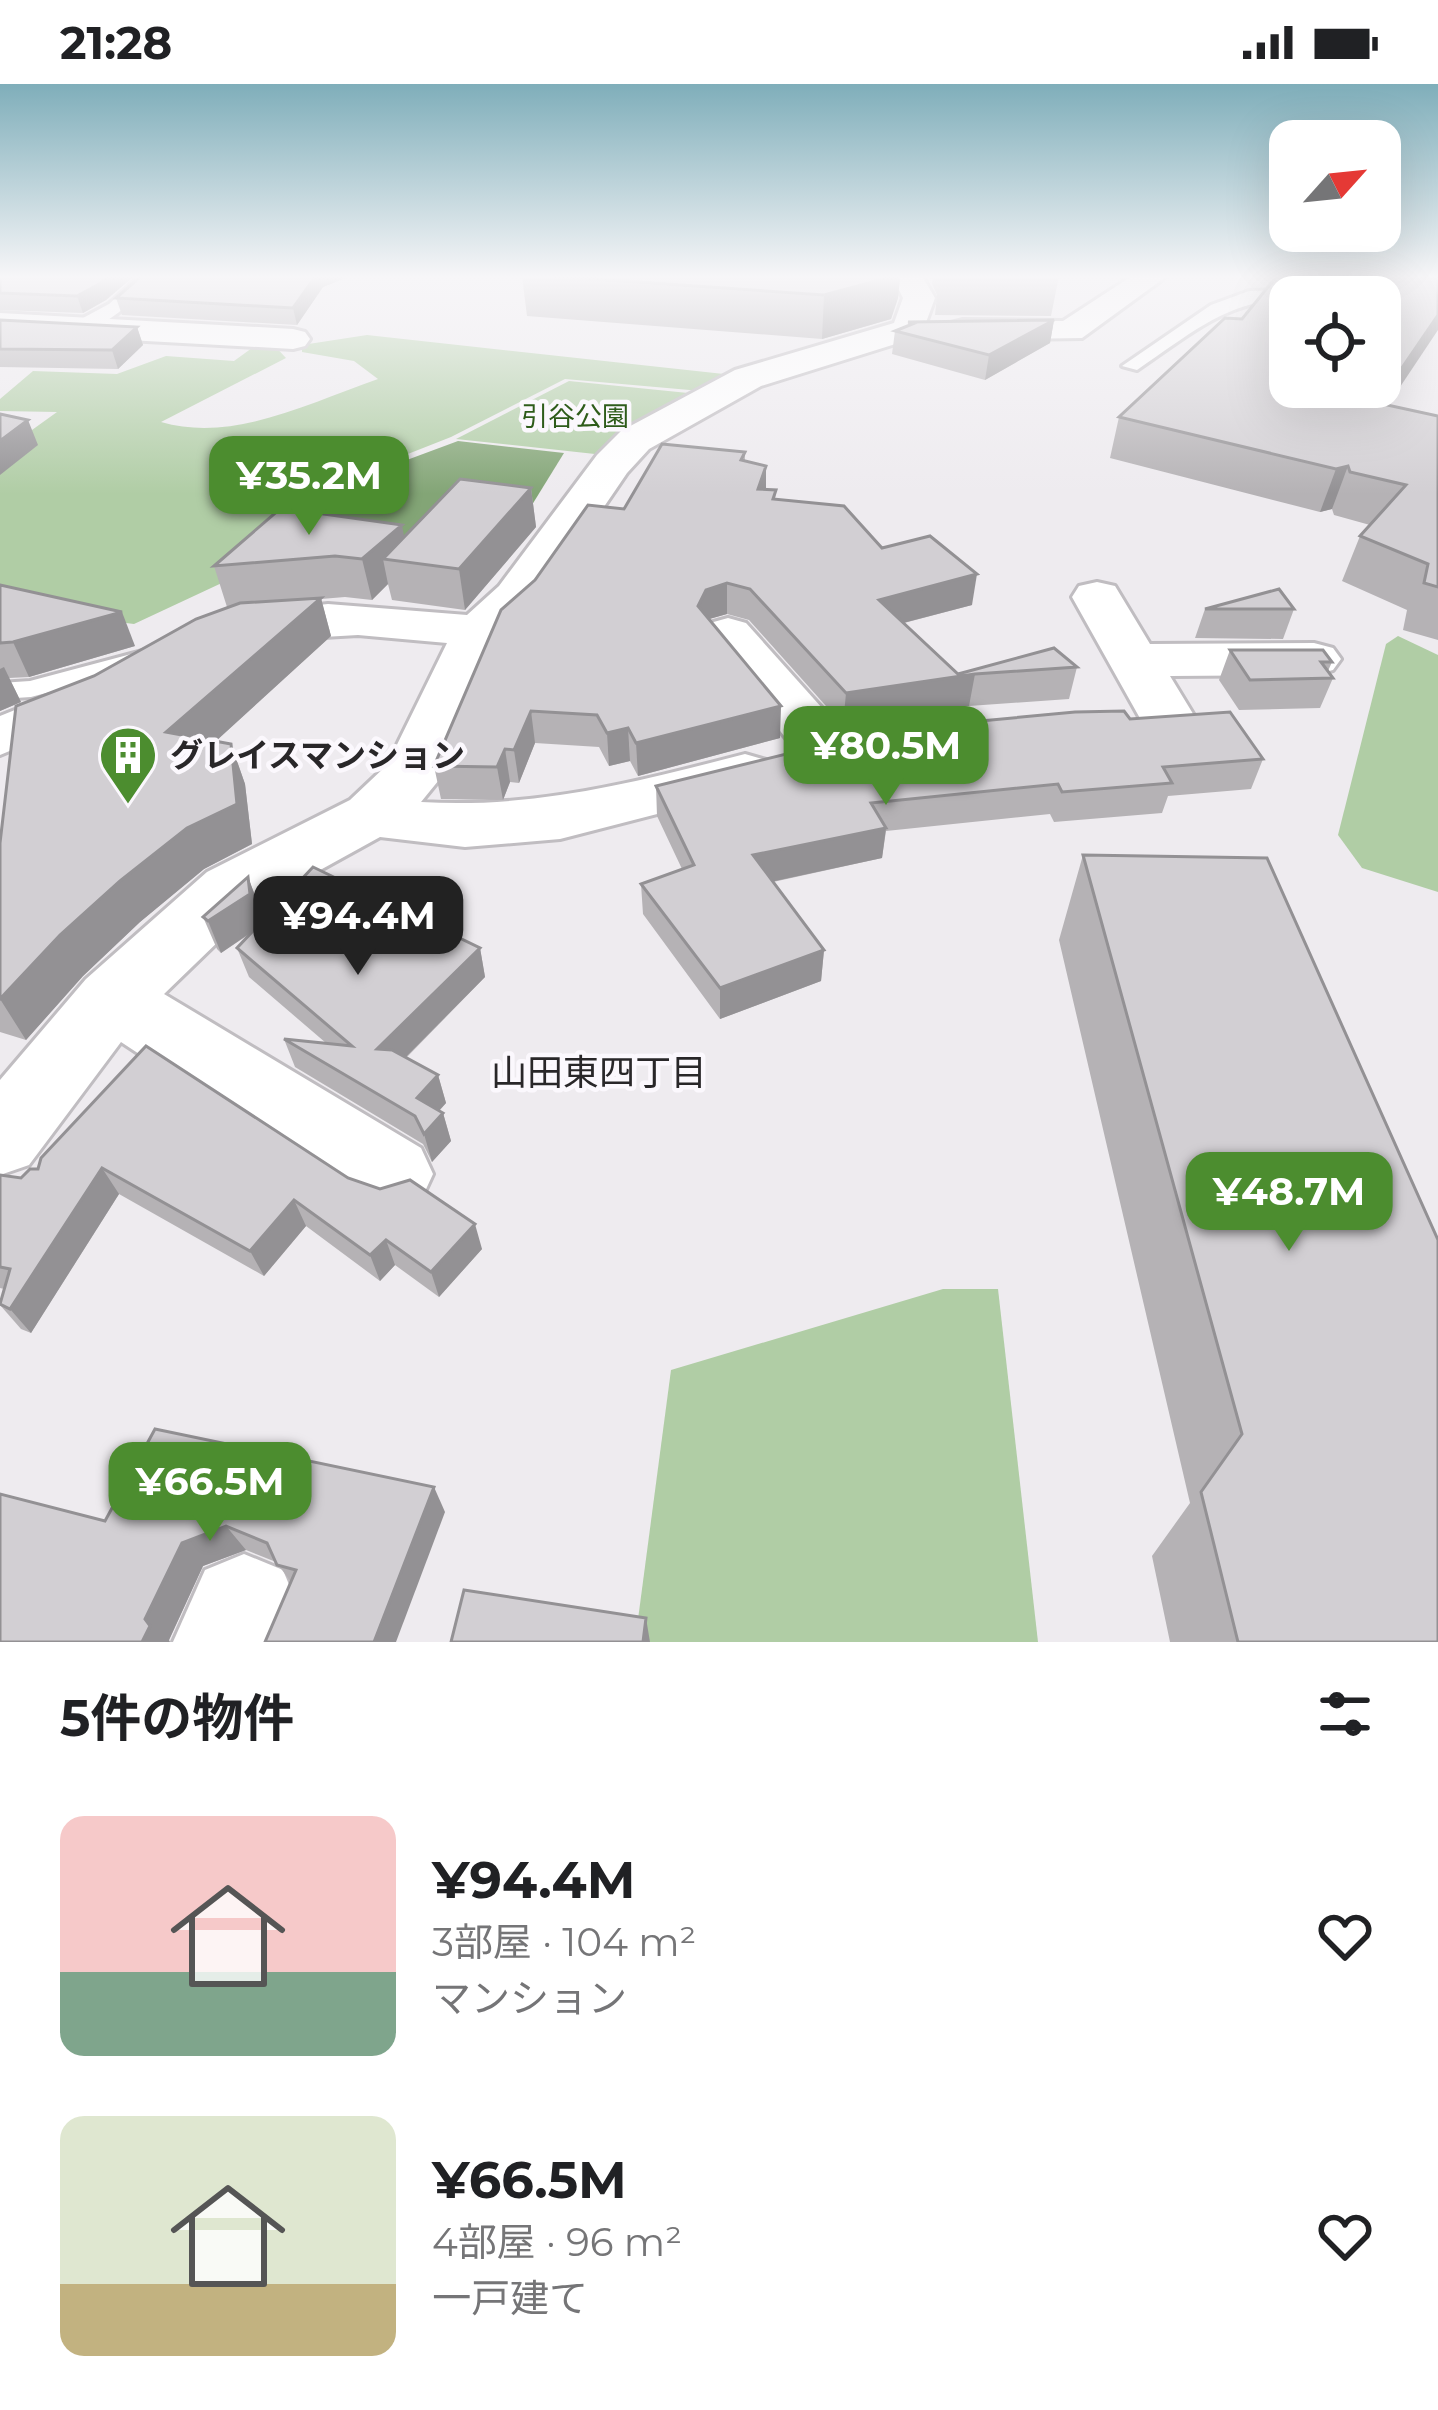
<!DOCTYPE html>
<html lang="ja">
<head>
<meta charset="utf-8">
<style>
	:root { --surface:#fff; --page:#f6f6f6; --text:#202124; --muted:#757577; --accent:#4c8d2f }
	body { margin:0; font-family:Montserrat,"Noto Sans JP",sans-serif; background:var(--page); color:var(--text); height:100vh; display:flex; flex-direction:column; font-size:45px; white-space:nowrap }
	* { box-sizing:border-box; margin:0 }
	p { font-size:39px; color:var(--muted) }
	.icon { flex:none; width:66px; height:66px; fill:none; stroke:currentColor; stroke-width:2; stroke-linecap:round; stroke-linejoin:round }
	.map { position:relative; height:1558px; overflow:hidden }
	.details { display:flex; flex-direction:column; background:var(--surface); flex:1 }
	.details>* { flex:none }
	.needle { width:78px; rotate:63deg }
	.buttons { position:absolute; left:1269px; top:36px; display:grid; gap:24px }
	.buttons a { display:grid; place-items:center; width:132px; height:132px; border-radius:24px; background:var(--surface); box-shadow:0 12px 48px #0002; font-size:60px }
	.price { position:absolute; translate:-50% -102px; padding:0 27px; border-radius:24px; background:var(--accent); color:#fff; font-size:39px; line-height:78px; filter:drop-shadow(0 3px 6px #0008) }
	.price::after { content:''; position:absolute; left:50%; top:72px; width:36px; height:27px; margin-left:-18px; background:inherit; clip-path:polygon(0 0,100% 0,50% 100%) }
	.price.current { background:#222; color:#fff }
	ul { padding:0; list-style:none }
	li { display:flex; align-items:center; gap:36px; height:300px; padding:0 60px }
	li span { display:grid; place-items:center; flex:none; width:336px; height:240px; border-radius:24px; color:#555 }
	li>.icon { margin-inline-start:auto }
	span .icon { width:144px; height:144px; fill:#fffc; stroke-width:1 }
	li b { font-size:51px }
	h2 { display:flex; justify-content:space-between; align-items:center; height:144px; padding:0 60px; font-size:51px }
	.status { display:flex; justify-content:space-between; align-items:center; height:84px; padding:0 60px; background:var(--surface); direction:ltr }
	.status svg { height:33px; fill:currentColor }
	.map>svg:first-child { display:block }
	.green { fill:#b0cda5 }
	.water { fill:#83a576 }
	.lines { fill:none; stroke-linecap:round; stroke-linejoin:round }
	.service-casing { stroke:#c0bdc1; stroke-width:6 }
	.minor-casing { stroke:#c0bdc1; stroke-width:6 }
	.service { fill:#fff; fill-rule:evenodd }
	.minor { fill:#fff; fill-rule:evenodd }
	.wall { fill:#b5b2b5 }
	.shaded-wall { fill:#939194 }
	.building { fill:#d2cfd3; stroke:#939194; stroke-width:3; fill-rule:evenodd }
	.labels { text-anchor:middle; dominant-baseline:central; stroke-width:9; stroke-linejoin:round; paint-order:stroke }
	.far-park-label { font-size:27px; fill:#2e5c1a; stroke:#fbf8fd }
	.poi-label { font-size:33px; font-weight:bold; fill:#292729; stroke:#fbf8fd; text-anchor:start }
	.neighbourhood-label { font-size:36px; fill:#292729; stroke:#fbf8fd }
</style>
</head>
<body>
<div class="status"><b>21:28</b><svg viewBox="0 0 49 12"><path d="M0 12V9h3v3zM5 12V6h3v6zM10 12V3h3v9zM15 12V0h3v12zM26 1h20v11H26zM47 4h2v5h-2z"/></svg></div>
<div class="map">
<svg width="1438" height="1558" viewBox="0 0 1438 1558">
	<rect width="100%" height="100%" fill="#eeebef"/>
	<g class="green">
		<path d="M367,251L733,291L701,307L565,295L451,353L357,390L256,448L258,482L134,540L0,523V369L57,328L0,327V315L33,287L117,290L166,272L234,277L252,264L271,258L286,274L161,338C234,359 308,319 378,295L354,277L302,268V261Z"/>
		<path d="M569,297L698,310L604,371L456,355Z"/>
		<path d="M1398,552L1438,571V808L1362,784L1338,751L1386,560Z"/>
		<path d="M943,1205H998L1038,1558H635L671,1286Z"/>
	</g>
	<path class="water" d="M458,357L564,369L527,429L416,480L266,443L353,396Z"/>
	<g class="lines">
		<defs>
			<g id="service">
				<path d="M140,192H157C136,214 102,250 70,249V241L109,220Z"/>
				<path d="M1304,205L1310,207V213C1232,213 1201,242 1137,286L1122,282L1211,221L1249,207Z"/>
				<path d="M150,565L163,573L159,579L31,613L0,615V599L30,597Z"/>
			</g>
			<g id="minor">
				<path d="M892,192H922L935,214L921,252L761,302L649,365L627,389L535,524L502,554L443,691L421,718C533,725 637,698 745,670L766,676L775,689L766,702L560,755L465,763L380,753L255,822L164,910L421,1064L433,1090L421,1116L391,1127L361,1116L121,958L29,1081L0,1091V996L86,895L207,788L350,716L387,681L447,559L358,551L238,558L220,553L212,542L220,531L328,520L467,531L499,502L597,371L621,347L735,286L894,239L903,214Z"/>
				<path d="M1132,192H1167L1082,254L963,256L951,253L946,246L951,239L963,236L1063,237Z"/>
				<path d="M0,229L293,245L305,248L310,255L305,262L293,265L0,249Z"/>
				<path d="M1097,498L1115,502L1150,560L1314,559L1333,564L1341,575L1333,586L1314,591L1170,592L1195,633L1186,645L1166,650L1146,645L1072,513L1079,502Z"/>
				<path d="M728,534L746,539L848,653L857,666L848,679L827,684L806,679L702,550L710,539Z"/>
				<path d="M92,595L112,600L120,612L112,624L0,671V632Z"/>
				<path d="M244,1470L283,1486L299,1525L286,1558H173L205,1486Z"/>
			</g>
		</defs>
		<use href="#service" class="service-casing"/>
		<use href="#minor" class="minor-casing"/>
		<use href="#service" class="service"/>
		<use href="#minor" class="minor"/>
	</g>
	<g class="wall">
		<path d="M0,192H134L106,216L83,229L0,226Z"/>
		<path d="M141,192H350L323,203L297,241L122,231L116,214Z"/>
		<path d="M522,192H900L898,214L891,235L822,255L527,232Z"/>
		<path d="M933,192H1059L1051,232L935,231L937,211L932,200Z"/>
		<path d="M0,236L137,243L143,261L118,285L0,283Z"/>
		<path d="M1054,236L1050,259L985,296L892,270L895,247L908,242V238Z"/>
		<path d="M1388,321L1438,332V556L1403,546L1407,526L1342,497L1360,452L1370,441L1334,431L1332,425L1320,428L1110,374L1119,333Z"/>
		<path d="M745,368V377L766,382V405L776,406L775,415L882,464L972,521L904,539L958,590L1077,583L1069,615L969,622L843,641L749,536L727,530L709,535L780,654L638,692L630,677L609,682L599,663L535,659L519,699L510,698L503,716L441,715L434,682L624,425Z"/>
		<path d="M531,404L536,443L465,526L392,516L388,500L372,516L345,513L321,515L331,552L216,657L231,660L245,700L252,760L204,785L140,838L83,892L26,956L0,948V759L94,592L227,523L214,482L404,453Z"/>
		<path d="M0,501L135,562L29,593L9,594L21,618L0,627Z"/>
		<path d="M1205,525H1294L1283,555L1195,554Z"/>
		<path d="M1230,566L1332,578L1328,587L1333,594L1320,624L1239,626L1219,596Z"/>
		<path d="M1130,635L1263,675L1251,705L1168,712L1162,729L1054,738L1050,730L886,747L882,774L773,798L824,866L821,897L720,935L643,830L641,800L682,785L657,732L656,702Z"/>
		<path d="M1083,771L1438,1558H1170L1152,1472L1190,1419L1059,856Z"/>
		<path d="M248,793L260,825L261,838L480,864L485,893L406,974L438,991L446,1019L439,1027L443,1029L451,1057L432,1078L423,1060L295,983L284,955L326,959L249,893L237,864L251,849L221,869L217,865L203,833Z"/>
		<path d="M41,1074L348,1094L482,1165L439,1213L395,1181L380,1197L306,1142L264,1192L119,1110L31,1249L21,1245L0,1221L4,1205L0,1204V1091L21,1094L38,1085Z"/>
		<path d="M445,1428L291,1498L276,1478L246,1466L203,1482L169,1556L0,1558L105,1437Z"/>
	</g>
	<g class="shaded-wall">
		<path d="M109,192H134L106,216L83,229L77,212Z"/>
		<path d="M316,192H350L323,203L297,241L293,224Z"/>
		<path d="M895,192H900L898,214L891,235L822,255L824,211Z"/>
		<path d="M1438,231V246L1362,360L1378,319Z"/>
		<path d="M1054,236L1050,259L985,296L989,271Z"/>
		<path d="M137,243L143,261L118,285L112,266Z"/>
		<path d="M28,336L38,361L0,391V357Z"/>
		<path d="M766,382V411L758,405Z"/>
		<path d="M1348,382L1332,425L1320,428L1336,385Z"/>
		<path d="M531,404L536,443L465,526L459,485Z"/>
		<path d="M402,441L409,479L383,475L388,500L372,516L362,475Z"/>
		<path d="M977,490L972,521L876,546L879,516Z"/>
		<path d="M727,499V530L706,536L698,522L706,506Z"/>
		<path d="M321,514L331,552L182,688L166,648Z"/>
		<path d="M122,528L135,562L29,593L13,558Z"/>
		<path d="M4,583L21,618L0,627V585Z"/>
		<path d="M975,590L969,622L843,641L846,609Z"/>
		<path d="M781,622L780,654L638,692L636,659Z"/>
		<path d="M531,627L535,659L519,699L514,666Z"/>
		<path d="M628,644L630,677L609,682L607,649Z"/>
		<path d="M231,660L245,700L252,760L204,785L140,838L83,892L26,956L0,915Z"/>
		<path d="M505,665L510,698L503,716L497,683Z"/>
		<path d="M886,744L882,774L752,802L753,771Z"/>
		<path d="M248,793L260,825L262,841L221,869L208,837Z"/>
		<path d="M480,864L485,893L386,993L377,965Z"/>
		<path d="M824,866L821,897L720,935V904Z"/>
		<path d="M438,991L446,1019L425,1042L417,1014Z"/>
		<path d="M443,1029L451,1057L432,1078L424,1050Z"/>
		<path d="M102,1084L119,1110L31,1249L10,1225Z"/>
		<path d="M294,1116L306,1142L264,1192L250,1167Z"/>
		<path d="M475,1140L482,1165L439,1213L431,1188Z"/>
		<path d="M386,1156L395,1181L380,1197L370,1171Z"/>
		<path d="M434,1403L445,1428L396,1558H374Z"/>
		<path d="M226,1442L246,1466L203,1482L169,1556L170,1558H142L145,1535L182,1459Z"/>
		<path d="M646,1534L650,1558H643Z"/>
	</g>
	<g class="building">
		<path d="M0,192H109L101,199L77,212L0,209Z"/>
		<path d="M141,192H316L293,224L116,214Z"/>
		<path d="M552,192H895L824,211Z"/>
		<path d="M1277,192H1418L1438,194V231L1378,319L1438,332V503L1424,499L1428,480L1360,452L1406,401L1350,388L1348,382L1336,385L1119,333L1225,234L1242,235ZM1290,213H1380V303H1290Z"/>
		<path d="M0,236L137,243L112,266L0,265Z"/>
		<path d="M1054,236L989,271L895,247L915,239L908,238Z"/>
		<path d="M0,330L28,336L0,357Z"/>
		<path d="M662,360L745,368L741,376L766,382L758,405L776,406L773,415L844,422L882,464L930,452L977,490L879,516L958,590L1054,564L1077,583L975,590L846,609L750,505L727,499L706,506L698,522L781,622L636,659L628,644L607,649L597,631L531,627L514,666L505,665L497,683L434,682L501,526L535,496L588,421L624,425Z"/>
		<path d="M460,395L531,404L459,485L383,475Z"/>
		<path d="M281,424L402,441L362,475L335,472L214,482Z"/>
		<path d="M0,501L122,528L13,558L0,559Z"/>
		<path d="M1279,505L1294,525H1205Z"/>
		<path d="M321,514L166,648L231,660L237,720L187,744L120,797L60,851L0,915V759L16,622L94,592L196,535L240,519Z"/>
		<path d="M1230,566H1323L1332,578H1321L1333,594L1250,596Z"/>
		<path d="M1124,627L1130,635L1230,628L1263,675L1163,683L1172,699L1062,708L1058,700L871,719L886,744L753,771L824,866L720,904L641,800L694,781L656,702L831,659L927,642L1075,628Z"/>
		<path d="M1083,771L1267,774L1438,1156V1558H1238L1201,1408L1242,1350Z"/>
		<path d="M313,783L480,864L377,965L392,966L438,991L417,1014L443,1029L424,1050L415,1032L284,955L352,962L237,864Z"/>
		<path d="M248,793L250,810L208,837L203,833Z"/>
		<path d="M146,962L348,1094L380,1105L410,1096L475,1140L431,1188L386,1156L370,1171L294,1116L250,1167L102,1084L10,1225L0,1220L10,1185L0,1183V1091L21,1094L30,1085H38L41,1074Z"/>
		<path d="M155,1345L434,1403L374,1558H265L296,1486L277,1481L267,1459L226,1442L182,1459L145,1535L150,1542L142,1558H0V1410L105,1437Z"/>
		<path d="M464,1506L646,1534L643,1558H451Z"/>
	</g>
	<linearGradient id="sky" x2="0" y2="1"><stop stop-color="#7faeba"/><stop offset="0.47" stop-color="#f7f6f8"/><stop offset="1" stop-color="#f7f6f8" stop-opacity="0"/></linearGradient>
	<rect width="1438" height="410" fill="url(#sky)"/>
	<defs>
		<symbol id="building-pin" viewBox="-11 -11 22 30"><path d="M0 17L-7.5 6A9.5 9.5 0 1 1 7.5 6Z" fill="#4c8d2f" stroke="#fbf8fd"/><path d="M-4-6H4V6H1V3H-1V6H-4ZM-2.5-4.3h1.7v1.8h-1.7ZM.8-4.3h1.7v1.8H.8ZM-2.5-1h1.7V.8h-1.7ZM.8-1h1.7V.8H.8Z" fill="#fff"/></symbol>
	</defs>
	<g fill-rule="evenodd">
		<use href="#building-pin" x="95" y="638" width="66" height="90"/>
	</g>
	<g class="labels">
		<g class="far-park-label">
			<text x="575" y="332">引谷公園</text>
		</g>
		<g class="poi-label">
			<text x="170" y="671">グレイスマンション</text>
		</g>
		<g class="neighbourhood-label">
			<text x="599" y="988">山田東四丁目</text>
		</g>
	</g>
</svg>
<div class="buttons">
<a><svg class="needle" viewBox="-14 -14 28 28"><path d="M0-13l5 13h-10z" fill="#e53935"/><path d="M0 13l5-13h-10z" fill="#757577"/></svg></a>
<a><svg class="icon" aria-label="locate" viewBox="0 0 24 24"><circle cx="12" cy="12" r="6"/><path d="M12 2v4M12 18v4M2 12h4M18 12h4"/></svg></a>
</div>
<b class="price" style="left:309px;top:454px">¥35.2M</b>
<b class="price" style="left:886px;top:724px">¥80.5M</b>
<b class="price current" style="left:358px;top:894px">¥94.4M</b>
<b class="price" style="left:1289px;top:1170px">¥48.7M</b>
<b class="price" style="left:210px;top:1460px">¥66.5M</b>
</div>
<section class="details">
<h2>5件の物件<svg class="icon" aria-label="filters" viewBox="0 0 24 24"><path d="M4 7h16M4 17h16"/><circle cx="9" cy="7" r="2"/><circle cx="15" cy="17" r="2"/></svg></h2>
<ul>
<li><span style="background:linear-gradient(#f6c9c9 65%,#7fa58c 0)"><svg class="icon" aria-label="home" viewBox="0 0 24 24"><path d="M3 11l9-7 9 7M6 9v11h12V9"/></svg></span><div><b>¥94.4M</b><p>3部屋 · 104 m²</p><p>マンション</p></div><svg class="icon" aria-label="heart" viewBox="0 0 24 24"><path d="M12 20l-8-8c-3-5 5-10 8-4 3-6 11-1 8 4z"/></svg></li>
<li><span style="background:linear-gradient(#dfe7d0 70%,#c2b280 0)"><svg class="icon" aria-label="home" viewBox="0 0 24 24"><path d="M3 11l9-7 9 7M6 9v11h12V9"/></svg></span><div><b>¥66.5M</b><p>4部屋 · 96 m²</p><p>一戸建て</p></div><svg class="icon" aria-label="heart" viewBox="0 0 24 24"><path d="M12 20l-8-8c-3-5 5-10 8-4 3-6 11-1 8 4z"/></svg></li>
</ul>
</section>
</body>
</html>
